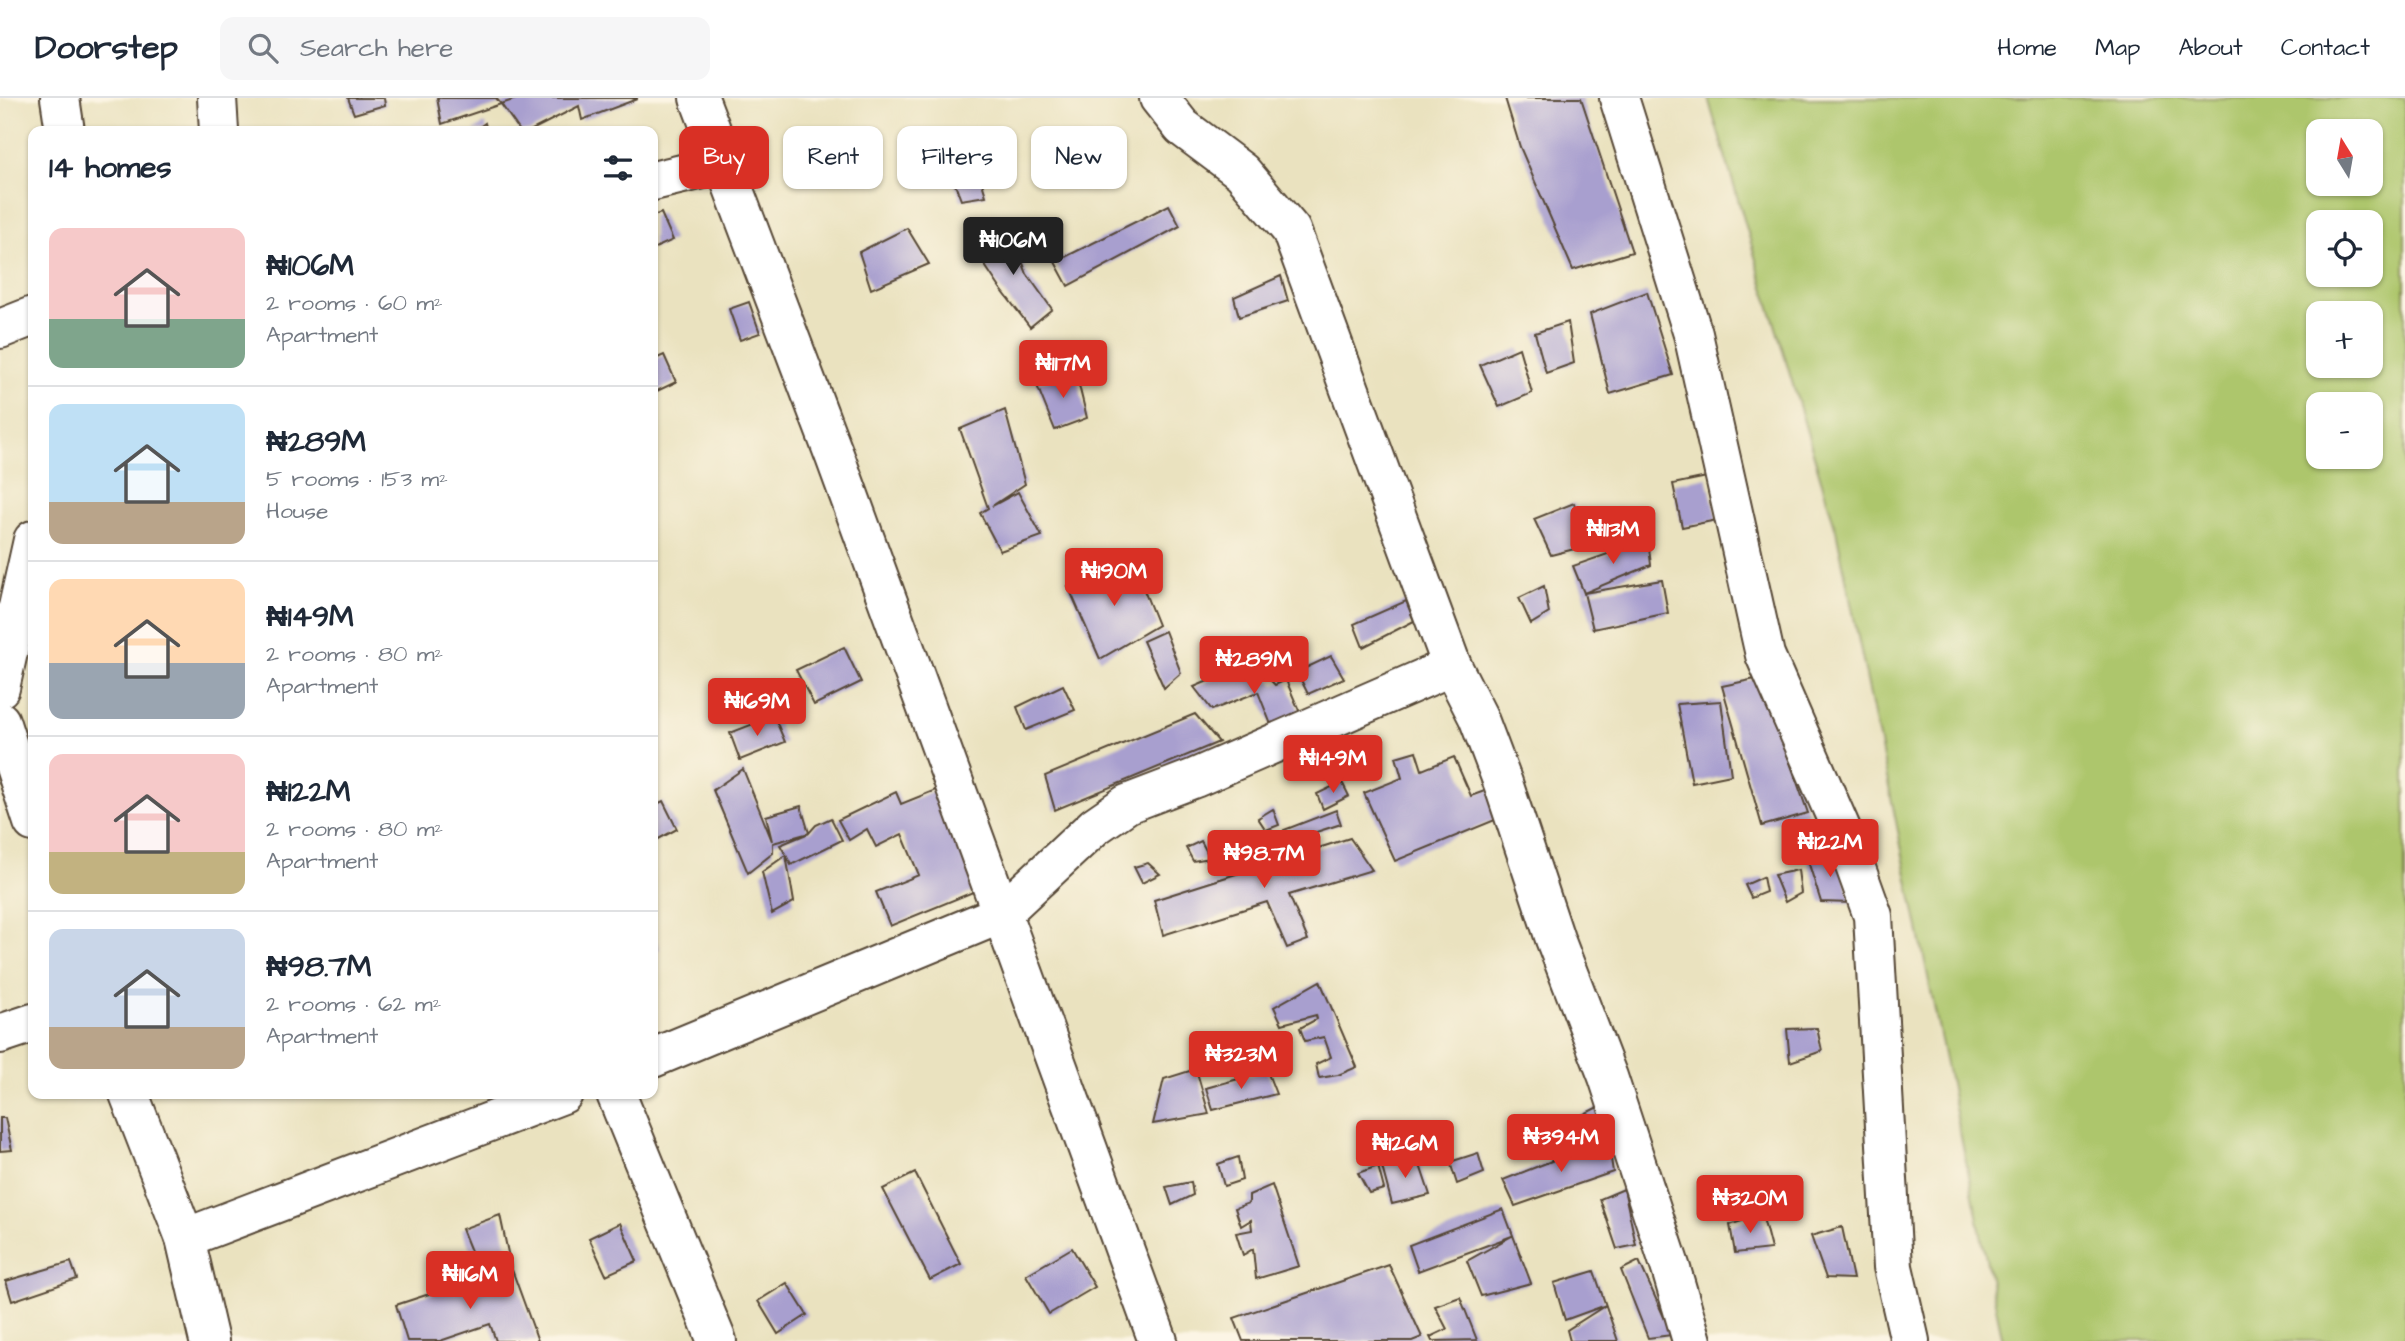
<!DOCTYPE html>
<html lang="en">
<head>
<meta charset="utf-8">
<style>
	:root { --surface:#fff; --page:#f6f6f7; --text:#1f2937; --muted:#747a83; --line:#e0e1e3; --accent:#d93025 }
	body { margin:0; font-family:"Architects Daughter",sans-serif; background:var(--page); color:var(--text); height:100vh; display:flex; flex-direction:column; font-size:26px; white-space:nowrap }
	* { box-sizing:border-box; margin:0 }
	p { font-size:23px; color:var(--muted) }
	.icon { flex:none; width:38px; height:38px; fill:none; stroke:currentColor; stroke-width:2; stroke-linecap:round; stroke-linejoin:round }
	.map { position:relative; flex:1; overflow:hidden }
	.panel { position:absolute; left:28px; top:28px; width:630px; height:973px; display:flex; flex-direction:column; background:var(--surface); border-radius:14px; box-shadow:0 2px 5px #0004 }
	.panel>* { flex:none }
	.banner { position:absolute; left:679px; top:28px; width:665px; height:63px; display:flex; gap:14px }
	.needle { width:46px; rotate:349deg }
	.tools { position:absolute; left:2306px; top:21px; display:grid; gap:14px }
	.tools a { display:grid; place-items:center; width:77px; height:77px; border-radius:14px; background:var(--surface); box-shadow:0 2px 5px #0004; font-size:35px }
	.price { position:absolute; translate:-50% -60px; padding:0 16px; border-radius:7px; background:var(--accent); color:#fff; font-size:23px; line-height:46px; filter:drop-shadow(0 2px 4px #0008) }
	.price::after { content:''; position:absolute; left:50%; top:42px; width:21px; height:16px; margin-left:-10px; background:inherit; clip-path:polygon(0 0,100% 0,50% 100%) }
	.price.current { background:#222; color:#fff }
	ul { padding:0; list-style:none }
	li { display:flex; align-items:center; gap:21px; height:175px; padding:0 21px }
	li+li { border-top:2px solid var(--line) }
	li span { display:grid; place-items:center; flex:none; width:196px; height:140px; border-radius:14px; color:#555 }
	li>.icon { margin-inline-start:auto }
	span .icon { width:84px; height:84px; fill:#fffc; stroke-width:1 }
	li b { font-size:30px }
	h2 { display:flex; justify-content:space-between; align-items:center; height:84px; padding:0 21px; font-size:30px }
	.pill { padding:0 24px; border-radius:14px; background:var(--surface); box-shadow:0 2px 5px #0004; font-size:24px; line-height:63px }
	.pill.current { background:var(--accent); color:#fff }
	header { display:flex; align-items:center; gap:42px; box-sizing:border-box; height:98px; padding:0 35px; background:var(--surface); border-bottom:2px solid var(--line) }
	header strong { font-size:33px }
	nav { display:flex; gap:38px; margin-inline-start:auto; font-size:24px }
	.search { width:490px; height:63px; background:var(--page); display:flex; align-items:center; gap:18px; box-sizing:border-box; padding:0 24px; border-radius:14px; color:var(--muted); font-size:26px }
	.map>svg:first-child { display:block }
	.green { fill:#adc66c; stroke:#747845; stroke-width:2; fill-rule:evenodd }
	.building { fill:#a89fcf }
	.lines { fill:none; stroke-linecap:round; stroke-linejoin:round }
	.minor-casing { stroke:#554636; stroke-width:42 }
	.minor { stroke:#fff; stroke-width:38 }
</style>
</head>
<body>
<header>
<strong>Doorstep</strong>
<div class="search"><svg class="icon" aria-label="search" viewBox="0 0 24 24"><circle cx="10" cy="10" r="6"/><path d="M15 15l6 6"/></svg>Search here</div>
<nav><a>Home</a><a>Map</a><a>About</a><a>Contact</a></nav>
</header>
<div class="map">
<svg width="2405" height="1243" viewBox="0 0 2405 1243">
	<rect width="100%" height="100%" fill="#fcf5e5"/>
	<filter id="ink" filterUnits="userSpaceOnUse"><feTurbulence type="fractalNoise" baseFrequency=".0143" numOctaves="2"/><feDisplacementMap in="SourceGraphic" scale="14" xChannelSelector="R" yChannelSelector="G"/><feConvolveMatrix kernelMatrix="1 2 1 2 8 2 1 2 1" color-interpolation-filters="sRGB"/></filter>
	<filter id="wash" filterUnits="userSpaceOnUse"><feTurbulence type="fractalNoise" baseFrequency=".00686" numOctaves="4" result="noise"/><feDisplacementMap in="SourceGraphic" scale="28" xChannelSelector="R" yChannelSelector="G"/><feGaussianBlur stdDeviation="1.57" result="paint"/><feColorMatrix in="noise" values="0 0 0 0 0 0 0 0 0 0 0 0 0 0 0 0 0 1.4 0 .05"/><feComposite in="paint" operator="in"/></filter>
	<g filter="url(#wash)">
		<rect width="100%" height="100%" fill="#eae2bf"/>
		<path class="green" d="M1708,0H2405V1243H2003L1836,432ZM2319,33H2371V86H2319ZM2319,124H2371V177H2319ZM2319,215H2371V268H2319ZM2319,306H2371V359H2319Z"/>
		<g id="blocks">
			<g class="building">
				<path d="M348,0H384L385,7L354,16Z"/>
				<path d="M437,0H496L501,6L442,26Z"/>
				<path d="M519,0H637V1L582,22L579,8L530,33H520L501,6Z"/>
				<path d="M1505,0H1581L1632,154L1573,172L1520,49Z"/>
				<path d="M485,25L487,33H474Z"/>
				<path d="M971,49L986,98L961,102L944,58Z"/>
				<path d="M1169,107L1180,128L1068,188L1055,164Z"/>
				<path d="M661,115L673,142L653,151V118Z"/>
				<path d="M907,130L929,166L871,191L859,154Z"/>
				<path d="M1011,133L1027,176L1052,211L1030,229L1000,190L974,151Z"/>
				<path d="M1281,178L1288,203L1239,219L1234,199Z"/>
				<path d="M1647,194L1673,277L1610,296L1590,216Z"/>
				<path d="M749,204L760,235L740,242L729,211Z"/>
				<path d="M1568,224L1574,265L1546,275L1535,235Z"/>
				<path d="M1519,250L1532,295L1499,309L1480,267Z"/>
				<path d="M664,257L676,284L653,295V262Z"/>
				<path d="M1076,275L1087,320L1055,332L1036,285Z"/>
				<path d="M1005,312L1025,386L992,408L1018,394L1042,438L1000,453L980,415L988,410L960,331Z"/>
				<path d="M1707,379L1717,422L1682,429L1673,386Z"/>
				<path d="M1574,405L1586,448L1551,457L1534,421Z"/>
				<path d="M1648,442L1651,467L1584,495L1573,468Z"/>
				<path d="M1133,465L1158,527L1100,561L1068,488Z"/>
				<path d="M1662,482L1668,515L1593,531L1584,495Z"/>
				<path d="M1544,488L1549,515L1531,526L1519,500Z"/>
				<path d="M1406,503L1414,523L1363,549L1354,526Z"/>
				<path d="M1165,533L1181,575L1164,590L1143,543Z"/>
				<path d="M844,549L861,584L814,607L796,572Z"/>
				<path d="M1331,558L1344,580L1308,596L1297,574Z"/>
				<path d="M1253,564L1275,587L1286,582L1304,624L1276,639L1258,594L1212,612L1194,589Z"/>
				<path d="M1760,580L1808,715L1762,728L1722,588Z"/>
				<path d="M1063,587L1075,612L1026,632L1017,609Z"/>
				<path d="M1721,603L1731,677L1692,685L1677,606Z"/>
				<path d="M1195,616L1219,644L1055,712L1045,678Z"/>
				<path d="M774,618L785,644L740,662L730,635Z"/>
				<path d="M1416,653L1422,672L1454,659L1471,698L1490,691L1500,720L1395,763L1364,695L1402,680L1396,659Z"/>
				<path d="M743,671L772,743L766,718L801,708L809,735L816,727L831,720L842,742L791,767L786,757L794,804L772,816L762,774L786,757L780,747L809,735L773,745V755L748,775L713,692Z"/>
				<path d="M1342,684L1349,698L1323,711L1317,696Z"/>
				<path d="M938,691L978,792L890,828L876,794L919,777L902,736L876,749L867,731L849,742L838,722L896,694L901,706Z"/>
				<path d="M663,703L677,731L653,744V708Z"/>
				<path d="M1273,711L1279,727L1266,732L1258,720Z"/>
				<path d="M1336,712L1341,726L1288,743L1284,732Z"/>
				<path d="M1350,740L1372,772L1289,797L1308,842L1287,850L1267,804L1163,837L1154,802Z"/>
				<path d="M1201,743L1210,760L1193,763L1186,750Z"/>
				<path d="M1836,752L1852,805L1821,804L1808,763Z"/>
				<path d="M1148,765L1160,776L1142,785L1134,769Z"/>
				<path d="M1798,772L1801,795L1785,804L1774,777Z"/>
				<path d="M1763,779L1766,794L1751,800L1745,787Z"/>
				<path d="M653,836L660,851L653,854Z"/>
				<path d="M1320,883L1357,969L1338,977L1319,980L1316,966L1331,959L1324,939L1305,943L1300,930L1317,921L1316,917L1282,926L1274,909Z"/>
				<path d="M1817,930L1822,953L1790,964L1787,931Z"/>
				<path d="M1196,971L1209,1016L1153,1026L1164,981Z"/>
				<path d="M1267,973L1276,996L1213,1012L1206,990Z"/>
				<path d="M1598,1009L1606,1034L1590,1036L1582,1017Z"/>
				<path d="M0,1020H5L12,1052L0,1053Z"/>
				<path d="M1539,1031L1549,1054L1535,1057L1527,1038Z"/>
				<path d="M1608,1041L1613,1074L1515,1108L1503,1082Z"/>
				<path d="M1416,1055L1430,1097L1392,1106L1382,1069Z"/>
				<path d="M1478,1055L1484,1075L1457,1086L1450,1064Z"/>
				<path d="M1238,1059L1242,1082L1224,1088L1218,1066Z"/>
				<path d="M1378,1068L1384,1091L1369,1095L1358,1075Z"/>
				<path d="M915,1075L961,1166L930,1182L883,1091Z"/>
				<path d="M1191,1084L1193,1097L1172,1107L1166,1089Z"/>
				<path d="M1272,1087L1299,1168L1256,1181L1253,1151L1243,1157L1236,1135L1252,1132L1251,1122L1241,1128L1235,1110L1249,1105V1097Z"/>
				<path d="M1624,1091L1636,1147L1617,1151L1600,1101Z"/>
				<path d="M1503,1111L1531,1185L1481,1198L1467,1163L1512,1138L1418,1173L1409,1147Z"/>
				<path d="M1762,1116L1771,1151L1735,1155L1730,1127Z"/>
				<path d="M500,1117L511,1169L479,1173L462,1131Z"/>
				<path d="M620,1125L637,1163L606,1177L589,1140Z"/>
				<path d="M1842,1129L1853,1181L1826,1180L1811,1138Z"/>
				<path d="M1072,1150L1095,1189L1049,1216L1026,1177Z"/>
				<path d="M1639,1163L1672,1237L1648,1240L1621,1172Z"/>
				<path d="M71,1164L77,1181L12,1203L6,1183Z"/>
				<path d="M1389,1167L1422,1239L1412,1243H1243L1234,1220Z"/>
				<path d="M511,1169L538,1243H496L490,1226L440,1243H407L396,1207Z"/>
				<path d="M1594,1173L1618,1243H1570L1567,1232L1606,1207L1565,1222L1554,1185Z"/>
				<path d="M787,1185L807,1217L778,1236L758,1203Z"/>
				<path d="M1460,1199L1477,1242L1432,1243L1430,1239L1447,1231L1435,1208Z"/>
			</g>
		</g>
	</g>
	<g filter="url(#ink)">
		<use href="#blocks" fill-opacity="0" stroke="#554636" stroke-width="2"/>
		<g class="lines">
			<defs>
				<g id="minor">
					<path d="M60,0L65,33"/>
					<path d="M217,0L219,33"/>
					<path d="M699,0L835,359L1158,1243"/>
					<path d="M1159,0L1182,29L1242,74L1291,132L1452,568L1478,619L1503,685L1555,841L1608,979L1671,1171L1692,1243"/>
					<path d="M1619,0L1693,236L1765,557L1845,740L1873,818L1893,1169L1910,1243"/>
					<path d="M653,83L724,66"/>
					<path d="M0,231L33,218"/>
					<path d="M0,590L33,442"/>
					<path d="M0,623L33,724"/>
					<path d="M0,936L33,925"/>
					<path d="M653,960L1001,816L1095,728L1127,706L1195,680L1452,568"/>
					<path d="M129,996L185,1140L209,1243"/>
					<path d="M616,996L717,1243"/>
					<path d="M185,1140L563,996"/>
				</g>
			</defs>
			<use href="#minor" class="minor-casing"/>
			<use href="#minor" class="minor"/>
		</g>
	</g>
</svg>
<div class="tools">
<a><svg class="needle" viewBox="-14 -14 28 28"><path d="M0-13l5 13h-10z" fill="#e53935"/><path d="M0 13l5-13h-10z" fill="#747a83"/></svg></a>
<a><svg class="icon" aria-label="locate" viewBox="0 0 24 24"><circle cx="12" cy="12" r="6"/><path d="M12 2v4M12 18v4M2 12h4M18 12h4"/></svg></a>
<a>+</a>
<a>−</a>
</div>
<b class="price current" style="left:1013px;top:179px">₦106M</b>
<b class="price" style="left:1063px;top:302px">₦117M</b>
<b class="price" style="left:1613px;top:468px">₦113M</b>
<b class="price" style="left:1114px;top:510px">₦190M</b>
<b class="price" style="left:1254px;top:598px">₦289M</b>
<b class="price" style="left:757px;top:640px">₦169M</b>
<b class="price" style="left:1333px;top:697px">₦149M</b>
<b class="price" style="left:1830px;top:781px">₦122M</b>
<b class="price" style="left:1264px;top:792px">₦98.7M</b>
<b class="price" style="left:1241px;top:993px">₦323M</b>
<b class="price" style="left:1561px;top:1076px">₦394M</b>
<b class="price" style="left:1405px;top:1082px">₦126M</b>
<b class="price" style="left:1750px;top:1137px">₦320M</b>
<b class="price" style="left:470px;top:1213px">₦116M</b>
<div class="banner">
<a class="pill current">Buy</a>
<a class="pill">Rent</a>
<a class="pill">Filters</a>
<a class="pill">New</a>
</div>
<section class="panel">
<h2>14 homes<svg class="icon" aria-label="filters" viewBox="0 0 24 24"><path d="M4 7h16M4 17h16"/><circle cx="9" cy="7" r="2"/><circle cx="15" cy="17" r="2"/></svg></h2>
<ul>
<li><span style="background:linear-gradient(#f6c9c9 65%,#7fa58c 0)"><svg class="icon" aria-label="home" viewBox="0 0 24 24"><path d="M3 11l9-7 9 7M6 9v11h12V9"/></svg></span><div><b>₦106M</b><p>2 rooms · 60 m²</p><p>Apartment</p></div></li>
<li><span style="background:linear-gradient(#bfe0f5 70%,#b9a48a 0)"><svg class="icon" aria-label="home" viewBox="0 0 24 24"><path d="M3 11l9-7 9 7M6 9v11h12V9"/></svg></span><div><b>₦289M</b><p>5 rooms · 153 m²</p><p>House</p></div></li>
<li><span style="background:linear-gradient(#ffd9b3 60%,#9aa5b1 0)"><svg class="icon" aria-label="home" viewBox="0 0 24 24"><path d="M3 11l9-7 9 7M6 9v11h12V9"/></svg></span><div><b>₦149M</b><p>2 rooms · 80 m²</p><p>Apartment</p></div></li>
<li><span style="background:linear-gradient(#f6c9c9 70%,#c2b280 0)"><svg class="icon" aria-label="home" viewBox="0 0 24 24"><path d="M3 11l9-7 9 7M6 9v11h12V9"/></svg></span><div><b>₦122M</b><p>2 rooms · 80 m²</p><p>Apartment</p></div></li>
<li><span style="background:linear-gradient(#c9d6e8 70%,#b9a48a 0)"><svg class="icon" aria-label="home" viewBox="0 0 24 24"><path d="M3 11l9-7 9 7M6 9v11h12V9"/></svg></span><div><b>₦98.7M</b><p>2 rooms · 62 m²</p><p>Apartment</p></div></li>
</ul>
</section>
</div>
</body>
</html>
